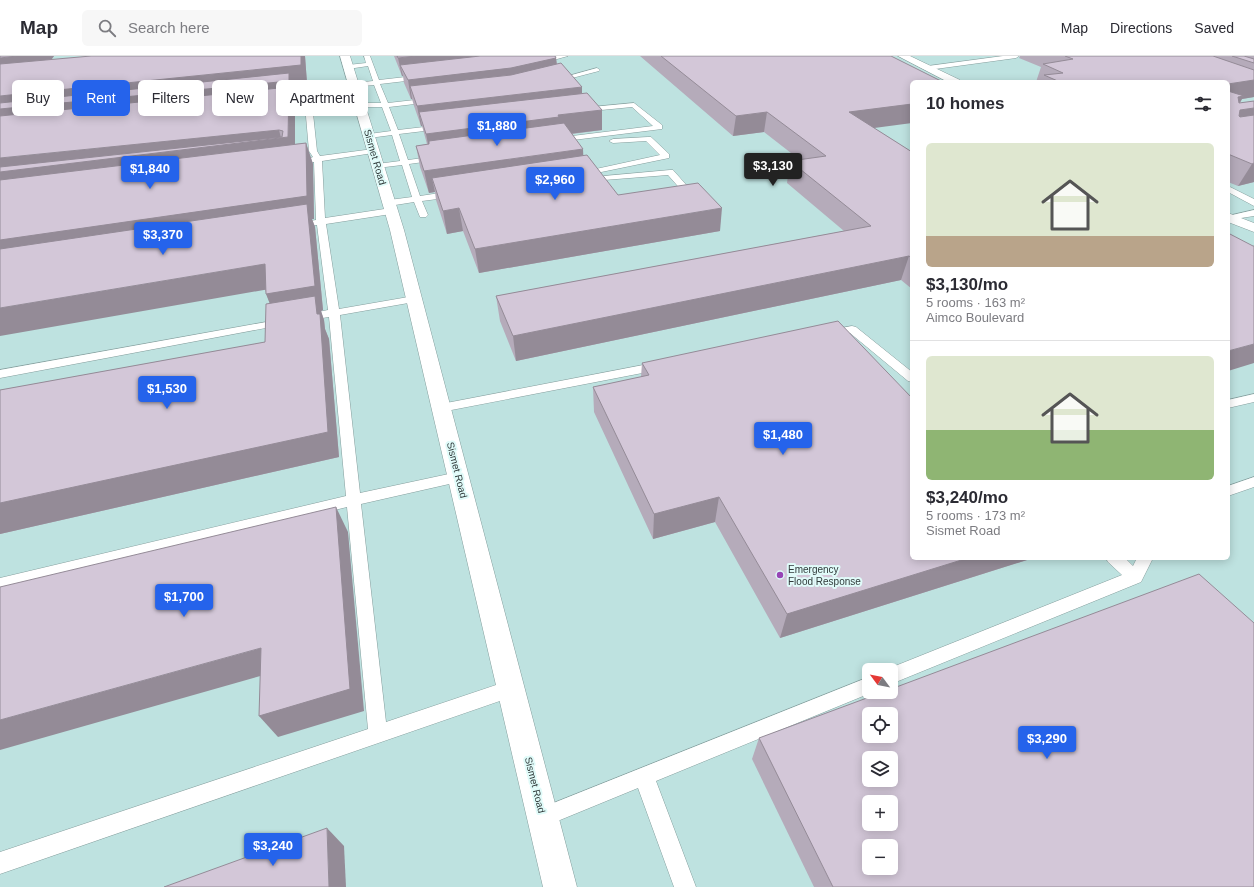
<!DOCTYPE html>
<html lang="en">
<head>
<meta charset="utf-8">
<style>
	:root { --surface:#fff; --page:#f7f7f7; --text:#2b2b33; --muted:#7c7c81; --line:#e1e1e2; --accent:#2563eb }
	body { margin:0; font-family:Helvetica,sans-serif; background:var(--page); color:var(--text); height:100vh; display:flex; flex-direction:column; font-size:15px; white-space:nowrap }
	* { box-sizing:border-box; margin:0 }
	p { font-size:13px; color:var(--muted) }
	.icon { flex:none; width:22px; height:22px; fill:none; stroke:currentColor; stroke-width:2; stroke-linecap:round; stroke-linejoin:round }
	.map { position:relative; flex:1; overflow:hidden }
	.details { position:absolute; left:910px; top:24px; width:320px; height:480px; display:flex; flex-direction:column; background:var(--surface); border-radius:6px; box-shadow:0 2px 10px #0003 }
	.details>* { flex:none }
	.guide { position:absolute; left:12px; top:24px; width:380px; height:36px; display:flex; gap:8px }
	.needle { width:26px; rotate:302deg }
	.buttons { position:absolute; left:862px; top:607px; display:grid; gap:8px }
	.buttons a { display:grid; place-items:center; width:36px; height:36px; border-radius:6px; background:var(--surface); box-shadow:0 2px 10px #0003; font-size:20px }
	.price { position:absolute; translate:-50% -34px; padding:0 9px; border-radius:4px; background:var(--accent); color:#fff; font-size:13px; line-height:26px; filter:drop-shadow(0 1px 2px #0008) }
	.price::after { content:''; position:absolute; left:50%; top:24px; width:12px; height:9px; margin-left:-6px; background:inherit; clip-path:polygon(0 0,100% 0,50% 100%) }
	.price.active { background:#222; color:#fff }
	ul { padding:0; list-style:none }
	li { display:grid; align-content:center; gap:8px; height:212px; padding:0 16px }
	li+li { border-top:1px solid var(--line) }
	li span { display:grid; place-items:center; height:124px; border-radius:6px; color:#555 }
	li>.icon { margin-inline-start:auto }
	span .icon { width:72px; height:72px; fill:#fffc; stroke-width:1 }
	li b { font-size:17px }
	h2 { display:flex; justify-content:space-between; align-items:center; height:48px; padding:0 16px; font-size:17px }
	.pill { padding:0 14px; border-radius:6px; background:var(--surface); box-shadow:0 2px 10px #0003; font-size:14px; line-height:36px }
	.pill.active { background:var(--accent); color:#fff }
	header { display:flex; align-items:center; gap:24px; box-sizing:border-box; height:56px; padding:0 20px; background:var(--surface); border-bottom:1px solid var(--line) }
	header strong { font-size:19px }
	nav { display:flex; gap:22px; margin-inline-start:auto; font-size:14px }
	.search { width:280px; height:36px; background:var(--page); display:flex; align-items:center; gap:10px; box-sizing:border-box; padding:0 14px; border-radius:6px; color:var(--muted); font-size:15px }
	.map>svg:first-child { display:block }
	.built { fill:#bee2e0; fill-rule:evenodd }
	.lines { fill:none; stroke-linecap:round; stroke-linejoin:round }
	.lane-casing { stroke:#859e9d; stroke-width:1 }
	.street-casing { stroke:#859e9d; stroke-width:1 }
	.lane { fill:#fff; fill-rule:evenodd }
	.street { fill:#fff; fill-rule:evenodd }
	.wall { fill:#b5abba }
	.shaded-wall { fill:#948b97 }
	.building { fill:#d3c7d8; stroke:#948b97; fill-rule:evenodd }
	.poi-dot { fill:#9745b5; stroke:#e0fbf9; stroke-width:1.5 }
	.labels { text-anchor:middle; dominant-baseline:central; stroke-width:4; stroke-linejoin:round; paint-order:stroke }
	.street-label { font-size:10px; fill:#313b3b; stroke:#e0fbf9 }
	.poi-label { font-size:10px; fill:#313b3b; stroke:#e0fbf9; text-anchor:start }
</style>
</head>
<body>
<header>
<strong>Map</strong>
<div class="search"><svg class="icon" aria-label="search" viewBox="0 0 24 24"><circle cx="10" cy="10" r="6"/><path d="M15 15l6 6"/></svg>Search here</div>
<nav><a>Map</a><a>Directions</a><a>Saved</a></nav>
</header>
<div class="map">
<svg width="1254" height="831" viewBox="0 0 1254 831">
	<rect width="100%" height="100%" fill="#d3edec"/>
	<path class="built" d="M0,0H1254V831H0ZM912,26H1228V502H912ZM869,614H891V636H869ZM869,658H891V680H869ZM869,702H891V724H869ZM869,746H891V768H869ZM869,790H891V812H869Z"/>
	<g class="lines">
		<defs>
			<g id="lane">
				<path d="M364,0H370L379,24L423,19L426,21L423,23L380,28L388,47L432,42L435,44L432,46L389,51L398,74L441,69L445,71L441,73L399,78L408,104L438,100L442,102L438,104L409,108L420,140L453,135L457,138L453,141L422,145L428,159L426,161H420L414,146L389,150L385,147L389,144L412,141L402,109L377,112L373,110L377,108L400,105L392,79L369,82L365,80L369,78L391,75L382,51H359L356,49L359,47H381L374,29L354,31L352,30L351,28L275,36L272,34L275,32L352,24L354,25L355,27L373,25L368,10L348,13L345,11L348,9L366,7Z"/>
				<path d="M557,0H568L539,8L536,6Z"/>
				<path d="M1003,0H1019L1016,2L928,14L925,12L928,10Z"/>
				<path d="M597,12L600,14L599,15L553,27L550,25Z"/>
				<path d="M357,39L359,40V42L312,48L317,95L320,100L373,93L377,95L373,97L322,105L325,162L391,152L395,155L391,158L326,168L339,253L414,240L419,243L414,246L340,259L360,437L458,416L463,417L465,421L463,425L458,426L361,448L386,666L511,624L517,627L520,633L517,639L0,818V796L368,673L347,451L0,536V522L346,440L329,261L303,265L297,262L303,259L328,254L317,169H310L308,167L310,165L316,164L314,106H310L306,104L313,101L309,95L305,49L276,52L273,50L276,48Z"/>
				<path d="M634,47L662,69V73L565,85L556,88L552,86L564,81L653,70L632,51L581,56L578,54L581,52Z"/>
				<path d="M648,81H651L669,98V102L582,120L578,118L582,116L660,99L646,85L613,87L609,85L613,83Z"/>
				<path d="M670,114H673L689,132L690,134L689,136H683L668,119L604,124L600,122L604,120Z"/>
				<path d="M1228,130L1254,143V150L1228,136Z"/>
				<path d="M1254,154V160L1228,164V160Z"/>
				<path d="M283,263L287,264L289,266L287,268L0,322V314Z"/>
				<path d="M852,270L856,271L912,316V326L908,325L850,277L829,280L825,279L823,277L825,275Z"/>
				<path d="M659,306L663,307L665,310L663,313L441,356L436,355L435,352L436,349L441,348Z"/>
				<path d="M1254,338V346L1228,352V344Z"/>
				<path d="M1254,421V431L1228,440V430Z"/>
				<path d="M1106,502H1125L1133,510L1137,502H1153L1141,526L891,628V614H885L1122,519L1108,506Z"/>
				<path d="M869,621V636H873L656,725L696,831H674L638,732L543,771L536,768L533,761L536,754Z"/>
			</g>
			<g id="street">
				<path d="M340,0H350L404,174L577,831H543L390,174Z"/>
				<path d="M898,0H910L960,24L961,26H948Z"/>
				<path d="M1228,157L1254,167V176L1228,166Z"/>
			</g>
		</defs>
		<use href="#lane" class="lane-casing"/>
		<use href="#street" class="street-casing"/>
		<use href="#lane" class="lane"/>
		<use href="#street" class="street"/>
	</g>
	<g class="wall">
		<path d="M0,0H54L51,4L91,0H305L307,27L293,29L295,36V44H293L295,51V88L306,87L313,108L314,163H312L315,171L323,254L321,255L324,264L325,273L329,283L339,401L0,478V334L265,286L270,248L265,234Z"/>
		<path d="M394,0H555L556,2L557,8L582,31V38L602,54V74L572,78L583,99L618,139L720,175L479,217L463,175L447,178L436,144L435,136L429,137L420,111L416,90L427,88L422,70H421L414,50L412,43H411L404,27L403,20H402Z"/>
		<path d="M640,0H891L874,72L912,96V233L901,224L516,305L500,265L496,240L844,175L787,127L790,105L800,104L764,76L733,80Z"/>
		<path d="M1020,0H1254V41L1242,43L1240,47L1254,45V126L1238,130L1228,126V26H1036L1041,11L1019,2Z"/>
		<path d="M642,307L912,502H1028L1027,504L780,582L715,466L653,483L594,356L593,331L641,321Z"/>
		<path d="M759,682L1254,831H814L752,703Z"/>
	</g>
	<g class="shaded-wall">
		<path d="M17,0H54L49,7L0,20V2Z"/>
		<path d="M301,0H305L307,27L293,29L295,36V44H293L295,51V102L0,139V102L279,74L281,82L288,81L289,45L0,74V40Z"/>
		<path d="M416,0H542L400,9L403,20H402L398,2Z"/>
		<path d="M556,2L558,20L410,30L412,43H411L408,24Z"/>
		<path d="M1254,24V41L1242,43L1232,60L1228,45V28Z"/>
		<path d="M582,31V50L419,56L422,70H421L417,50Z"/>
		<path d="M912,38V67L844,76L849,56Z"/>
		<path d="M1254,52V70L1228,74L1240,54Z"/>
		<path d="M602,54V74L560,79L430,98L426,78L558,59Z"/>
		<path d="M767,56L764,76L733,80L736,60Z"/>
		<path d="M306,87L313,108L314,163H312L315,171L323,254L321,255L324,264L325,273L329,283L339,401L0,478V447L328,376L276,263L266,238L309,164L0,210V184Z"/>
		<path d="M583,93L584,114L432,122L435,136L429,137L424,115Z"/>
		<path d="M1254,107V126L1238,130L1252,108Z"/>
		<path d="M459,152L463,175L447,178L443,155Z"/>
		<path d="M722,152L720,175L479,217L475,193Z"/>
		<path d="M909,200L901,224L516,305L513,280Z"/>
		<path d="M265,208L275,232L0,280V252Z"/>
		<path d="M1254,288V307L1228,315V295Z"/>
		<path d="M719,441L715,466L653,483L654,458Z"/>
		<path d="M336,451L348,476L364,655L278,681L259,660Z"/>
		<path d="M968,502H1028L1027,504L780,582L787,558Z"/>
		<path d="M261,592L278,615L0,694V664Z"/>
		<path d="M327,772L344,790L346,831H329Z"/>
	</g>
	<g class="building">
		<path d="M0,0H17L0,2Z"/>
		<path d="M91,0H301V9L0,40V8Z"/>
		<path d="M397,0H416L398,2Z"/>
		<path d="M480,0H555L556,2L511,12L408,24L400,9Z"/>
		<path d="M661,0H891L943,26H912V48L849,56L912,96V202L909,200L513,280L496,240L871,170L790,105L826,100L767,56L736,60Z"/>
		<path d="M1065,0H1213L1254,14V24L1228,28V26H1060L1044,19L1063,17L1043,8L1073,3Z"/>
		<path d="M1232,0H1244L1254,3V7Z"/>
		<path d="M561,7L582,31L417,50L410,30L511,19Z"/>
		<path d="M289,17V25L0,53V47Z"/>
		<path d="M289,31L288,81L0,116V111L282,81L283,75L279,74L0,102V60Z"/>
		<path d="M1228,35L1244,40L1238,41L1239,47L1254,45V52L1240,54L1239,60L1240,61L1254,59V107L1252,108L1228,98Z"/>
		<path d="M587,37L602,54L558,59L559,61L426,78L419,56Z"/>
		<path d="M564,67L583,93L424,115L416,90L429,88V85Z"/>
		<path d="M306,87L307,140L0,184V124Z"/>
		<path d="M587,99L618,139L698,127L722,152L475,193L459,152L443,155L432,122Z"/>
		<path d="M307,148L315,230L266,238L265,208L0,252V193Z"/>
		<path d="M1228,177L1253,190H1254V288L1228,295Z"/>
		<path d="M315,240L317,258H320L328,376L0,447V334L265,286L266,248Z"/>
		<path d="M838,265L912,342V502H968L787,558L719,441L654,458L593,331L649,319L642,307Z"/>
		<path d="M336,451L350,633L259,660L261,592L0,664V531Z"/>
		<path d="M1199,518L1254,567V831H833L759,682L883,636H891V633ZM869,658H891V680H869ZM869,702H891V724H869ZM869,746H891V768H869ZM869,790H891V812H869Z"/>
		<path d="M327,772L329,831H164Z"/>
	</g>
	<circle class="poi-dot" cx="780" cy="519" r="4"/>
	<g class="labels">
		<g class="street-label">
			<text transform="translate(375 101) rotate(74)">Sismet Road</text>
			<text transform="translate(457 414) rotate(76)">Sismet Road</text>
			<text transform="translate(535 729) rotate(76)">Sismet Road</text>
		</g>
		<g class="poi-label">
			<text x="788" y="513">Emergency<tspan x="788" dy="12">Flood Response</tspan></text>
		</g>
	</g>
</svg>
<div class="buttons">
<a><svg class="needle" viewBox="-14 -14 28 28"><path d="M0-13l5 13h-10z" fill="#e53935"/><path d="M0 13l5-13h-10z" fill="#7c7c81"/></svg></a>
<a><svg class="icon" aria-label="locate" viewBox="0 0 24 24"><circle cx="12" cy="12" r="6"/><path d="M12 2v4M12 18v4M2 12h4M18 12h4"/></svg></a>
<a><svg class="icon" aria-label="layers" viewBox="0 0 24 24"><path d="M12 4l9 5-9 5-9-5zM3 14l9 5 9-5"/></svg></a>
<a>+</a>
<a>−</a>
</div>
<b class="price" style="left:497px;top:91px">$1,880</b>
<b class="price active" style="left:773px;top:131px">$3,130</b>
<b class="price" style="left:150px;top:134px">$1,840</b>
<b class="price" style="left:555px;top:145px">$2,960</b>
<b class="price" style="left:163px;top:200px">$3,370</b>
<b class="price" style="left:167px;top:354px">$1,530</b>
<b class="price" style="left:783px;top:400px">$1,480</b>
<b class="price" style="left:184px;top:562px">$1,700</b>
<b class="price" style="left:1047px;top:704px">$3,290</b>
<b class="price" style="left:273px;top:811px">$3,240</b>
<div class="guide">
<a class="pill">Buy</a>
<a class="pill active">Rent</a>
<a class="pill">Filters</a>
<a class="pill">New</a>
<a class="pill">Apartment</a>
</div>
<section class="details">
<h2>10 homes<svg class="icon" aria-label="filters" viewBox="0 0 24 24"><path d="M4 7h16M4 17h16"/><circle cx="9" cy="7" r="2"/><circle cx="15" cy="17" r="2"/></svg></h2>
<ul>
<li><span style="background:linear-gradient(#dfe7d0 75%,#b9a48a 0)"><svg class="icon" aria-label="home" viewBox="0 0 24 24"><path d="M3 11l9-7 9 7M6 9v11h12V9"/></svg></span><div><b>$3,130/mo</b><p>5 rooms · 163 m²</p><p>Aimco Boulevard</p></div></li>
<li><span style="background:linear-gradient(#dfe7d0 60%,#8fb573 0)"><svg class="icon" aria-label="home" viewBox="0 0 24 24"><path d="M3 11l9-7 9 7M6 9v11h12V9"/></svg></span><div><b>$3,240/mo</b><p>5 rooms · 173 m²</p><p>Sismet Road</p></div></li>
</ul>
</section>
</div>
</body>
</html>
